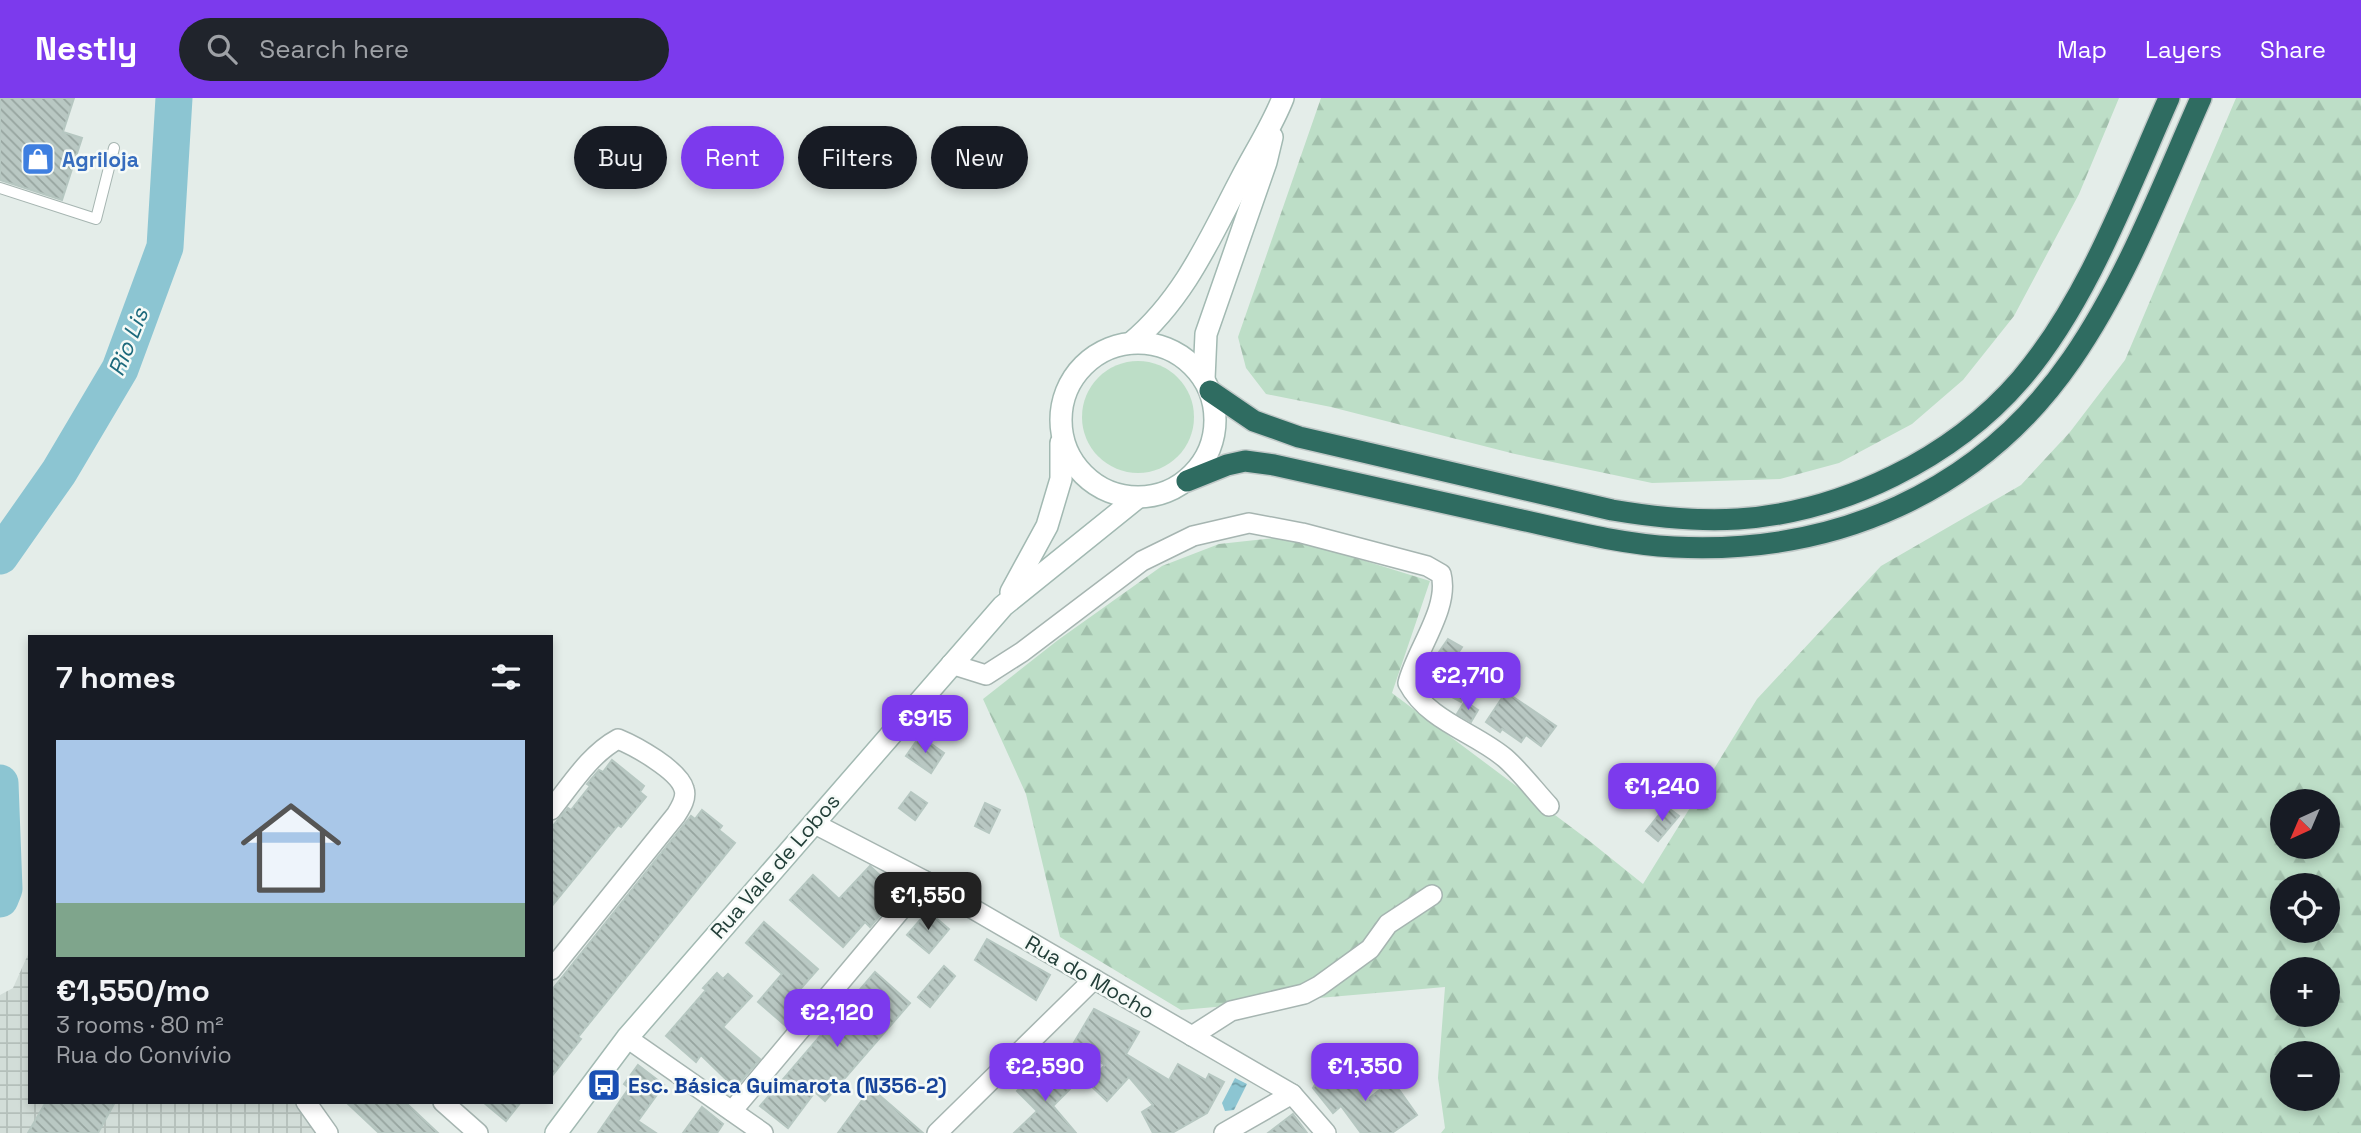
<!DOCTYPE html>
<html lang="en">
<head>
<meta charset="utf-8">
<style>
	:root { --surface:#171b24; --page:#20242c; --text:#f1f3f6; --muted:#9ea1a6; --line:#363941; --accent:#7c3aed }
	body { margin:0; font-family:"Space Grotesk",sans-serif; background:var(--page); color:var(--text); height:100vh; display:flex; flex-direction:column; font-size:26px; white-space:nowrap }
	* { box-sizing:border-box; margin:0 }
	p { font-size:23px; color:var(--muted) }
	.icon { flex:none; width:38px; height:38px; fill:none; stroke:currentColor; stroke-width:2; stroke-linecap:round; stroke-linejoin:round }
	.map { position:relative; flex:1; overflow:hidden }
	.panel { position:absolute; left:28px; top:537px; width:525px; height:469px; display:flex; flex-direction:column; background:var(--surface); border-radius:0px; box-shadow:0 4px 10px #0003 }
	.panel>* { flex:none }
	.guide { position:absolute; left:574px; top:28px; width:665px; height:63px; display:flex; gap:14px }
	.needle { width:46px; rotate:224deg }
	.buttons { position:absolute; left:2270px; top:691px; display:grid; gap:14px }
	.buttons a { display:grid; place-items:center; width:70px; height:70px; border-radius:50%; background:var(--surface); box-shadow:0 4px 10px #0003; font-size:35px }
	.price { position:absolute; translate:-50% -60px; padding:0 16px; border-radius:14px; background:var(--accent); color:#fff; font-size:23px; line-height:46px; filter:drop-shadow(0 2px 4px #0008) }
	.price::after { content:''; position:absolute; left:50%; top:42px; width:21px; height:16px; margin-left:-10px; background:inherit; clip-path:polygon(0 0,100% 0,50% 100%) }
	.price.on { background:#222; color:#fff }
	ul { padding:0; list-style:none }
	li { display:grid; align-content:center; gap:14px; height:371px; padding:0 28px }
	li+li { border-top:2px solid var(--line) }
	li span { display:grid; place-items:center; height:217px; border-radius:0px; color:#555 }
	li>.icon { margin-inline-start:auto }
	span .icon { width:126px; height:126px; fill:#fffc; stroke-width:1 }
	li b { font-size:30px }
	h2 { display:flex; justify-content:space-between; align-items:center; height:84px; padding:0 28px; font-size:30px }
	.chip { padding:0 24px; border-radius:32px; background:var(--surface); box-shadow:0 4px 10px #0003; font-size:24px; line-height:63px }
	.chip.on { background:var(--accent); color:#fff }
	header { display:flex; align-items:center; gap:42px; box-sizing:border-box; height:98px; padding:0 35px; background:var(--accent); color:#fff }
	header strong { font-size:33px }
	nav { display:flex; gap:38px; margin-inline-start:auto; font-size:24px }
	.search { width:490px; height:63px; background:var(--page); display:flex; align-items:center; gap:18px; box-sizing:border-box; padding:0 24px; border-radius:38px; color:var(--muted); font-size:26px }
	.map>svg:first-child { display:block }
	.industrial { fill:url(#industrial-grid) }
	.grass { fill:#bddec7 }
	.forest { fill:url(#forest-firs); fill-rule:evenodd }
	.water { fill:url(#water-ripples) }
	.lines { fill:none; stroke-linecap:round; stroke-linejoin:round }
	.river { stroke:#8cc5d2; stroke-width:37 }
	.building { fill:url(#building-back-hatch); stroke:#b6c7c1; stroke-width:2 }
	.service-casing { stroke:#a6b5b1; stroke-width:12 }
	.minor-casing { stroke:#a6b5b1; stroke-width:22 }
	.secondary-casing { stroke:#a2b9b2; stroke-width:24 }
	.motorway-casing { stroke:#c1c9c8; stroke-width:24 }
	.service { stroke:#fff; stroke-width:10 }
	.minor { stroke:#fff; stroke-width:19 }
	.secondary { stroke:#fff; stroke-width:21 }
	.motorway { stroke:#2f6c61; stroke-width:21 }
	.labels { text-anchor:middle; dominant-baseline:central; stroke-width:5; stroke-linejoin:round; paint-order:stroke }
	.shop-label { font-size:21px; font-weight:bold; fill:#366cbe; stroke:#f5faf7; text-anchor:start }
	.street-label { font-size:21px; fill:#233f39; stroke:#f5faf7 }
	.transit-label { font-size:21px; font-weight:bold; fill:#164399; stroke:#f5faf7; text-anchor:start }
	.water-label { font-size:23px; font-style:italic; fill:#1c697c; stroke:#f5faf7 }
</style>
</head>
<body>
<header>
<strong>Nestly</strong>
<div class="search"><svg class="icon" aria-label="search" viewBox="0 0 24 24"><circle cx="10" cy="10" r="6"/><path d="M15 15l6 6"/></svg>Search here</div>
<nav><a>Map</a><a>Layers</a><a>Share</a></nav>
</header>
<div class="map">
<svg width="2361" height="1035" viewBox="0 0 2361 1035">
	<defs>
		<pattern id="industrial-grid" width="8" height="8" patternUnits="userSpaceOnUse" patternTransform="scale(1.75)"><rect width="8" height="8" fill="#d2ddd8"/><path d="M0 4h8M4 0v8" fill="none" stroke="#b4bfba"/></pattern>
		<pattern id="forest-firs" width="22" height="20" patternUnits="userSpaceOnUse" patternTransform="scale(1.75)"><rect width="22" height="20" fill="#bddec7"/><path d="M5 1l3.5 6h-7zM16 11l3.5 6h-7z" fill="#a2c0ac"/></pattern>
		<pattern id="water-ripples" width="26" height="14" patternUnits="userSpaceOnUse" patternTransform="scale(1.75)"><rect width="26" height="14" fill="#8cc5d2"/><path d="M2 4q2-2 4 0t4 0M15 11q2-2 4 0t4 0" fill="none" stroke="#72a1ab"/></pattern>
		<pattern id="building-back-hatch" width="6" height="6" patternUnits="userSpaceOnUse" patternTransform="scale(1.75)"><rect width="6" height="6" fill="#b9c8c3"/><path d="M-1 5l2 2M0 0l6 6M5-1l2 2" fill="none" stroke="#96a49f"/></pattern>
	</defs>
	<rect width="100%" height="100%" fill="#e4ede9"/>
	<path class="industrial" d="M30,852V1004L298,1005L318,1035H0V897L13,890Z"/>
	<circle class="grass" cx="1138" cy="319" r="56"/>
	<g class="forest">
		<path d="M1321,0H2119L2079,96L2014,218L1963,282L1912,326L1839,365L1780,381L1652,385L1515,356L1331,309L1266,296L1246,270L1238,239Z"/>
		<path d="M2236,0H2361V1035H1441L1445,1030L1438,980L1445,889L1181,912L1060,839L1026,696L983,601L1058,542L1162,468L1219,446L1274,440L1304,444L1430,483L1392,595L1587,741L1643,786L1757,601L1881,468L2021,387L2070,334L2125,262ZM2282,704H2328V749H2282ZM2282,788H2328V833H2282ZM2282,872H2328V917H2282ZM2282,956H2328V1001H2282Z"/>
	</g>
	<path class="water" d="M1235,980L1247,986L1234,1012L1225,1013L1222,1005Z"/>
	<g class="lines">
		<g class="river">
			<path d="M0,458L59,374L120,271L165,149L174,0"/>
			<path d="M0,685L4,791L0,801"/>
		</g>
	</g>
	<g class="building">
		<path d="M0,0H74L63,34L82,40L62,102L0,82Z"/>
		<path d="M1448,541L1462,549L1451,566L1437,557Z"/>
		<path d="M1439,566L1471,585L1461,604L1428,586Z"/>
		<path d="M1506,594L1556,628L1541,648L1526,637L1521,644L1502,631L1500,634L1486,624Z"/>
		<path d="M1465,603L1478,612L1471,624L1457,616Z"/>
		<path d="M920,638L944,655L931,675L906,658Z"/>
		<path d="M612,662L644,688L640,694L646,699L621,729L618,727L551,809V730L568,710L571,712L590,688L587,686L599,672L603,674Z"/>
		<path d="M911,694L927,705L915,722L899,710Z"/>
		<path d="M985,705L1000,712L989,735L975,728Z"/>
		<path d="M1666,708L1679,718L1658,743L1646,733Z"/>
		<path d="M702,712L722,728L719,732L735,745L578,939L581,941L551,979V893L691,718L695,721Z"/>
		<path d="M870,768L899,795L870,829L865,824L843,849L790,802L813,777L839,801Z"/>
		<path d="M928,813L949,831L929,855L907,837Z"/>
		<path d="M764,824L818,871L788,905L799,914L787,929L758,904L782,876L746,845Z"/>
		<path d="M987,841L1050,877L1036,902L975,862Z"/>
		<path d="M944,868L955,878L930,909L918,899Z"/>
		<path d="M875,874L910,905L825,1003L815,994L788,1030L760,1008Z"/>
		<path d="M717,875L723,881L728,876L752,898L723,929L760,961L735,990L701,957L696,964L666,938L706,892L703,890Z"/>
		<path d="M1094,911L1139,934L1126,956L1169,982L1178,966L1206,982L1209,976L1224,984L1207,1015L1172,1035H1153L1142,1014L1153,1007L1129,979L1107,1003L1088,985L1105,967L1072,948Z"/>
		<path d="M1050,966L1072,989L1053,1008L1076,1035H1014L1037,1013L1017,993L1038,972L1041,975Z"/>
		<path d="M638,967L664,987L638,1023L656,1035H598L629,990L624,986Z"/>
		<path d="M1326,969L1340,970L1367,1002L1392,982L1417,1017L1392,1035H1361L1341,1008L1333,1015L1313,990Z"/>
		<path d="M871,990L878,996L923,1035H838Z"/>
		<path d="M46,1004H115L98,1035H28Z"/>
		<path d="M346,1004H405L438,1035H379Z"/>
		<path d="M483,1004H521L506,1023Z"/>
		<path d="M702,1009L723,1026L717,1035H683Z"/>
		<path d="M1293,1016L1307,1035H1268Z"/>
	</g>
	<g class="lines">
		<defs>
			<path id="service" d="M0,90L96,121L114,50"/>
			<g id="minor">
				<path d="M951,566L986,577L1022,554L1142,463L1193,438L1249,425L1302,435L1427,468L1441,476C1450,510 1416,552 1408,585C1428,623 1474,634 1505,660C1521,674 1535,693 1549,708"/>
				<path d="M551,712C571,687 590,656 618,641C635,648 679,672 684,691C687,700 681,709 676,717L551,872"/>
				<path d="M813,725L925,783L1292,996L1326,1035"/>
				<path d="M1192,938L1231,913L1304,896L1319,888L1370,851L1388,826L1432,797"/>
				<path d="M627,940L763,1035"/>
				<path d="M306,1004L328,1035"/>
				<path d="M443,1004L478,1035"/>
				<path d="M732,1013L925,783"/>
				<path d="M937,1035L1094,881"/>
				<path d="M1224,1035L1292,996"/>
			</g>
			<g id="secondary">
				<circle cx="1138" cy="322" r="77"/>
				<path d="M1131,245C1184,201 1210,140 1241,81C1255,54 1272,28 1283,0"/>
				<path d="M1204,281L1206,236L1266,64L1272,39"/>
				<path d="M1011,494L1047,428L1061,381V345"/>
				<path d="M556,1035L627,940L1003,508L1137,400"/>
			</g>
			<g id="motorway">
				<path d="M1210,293L1254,323L1299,339L1612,412C1654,419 1696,424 1738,421C1843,414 1953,360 2021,281C2087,204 2128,92 2169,0"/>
				<path d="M1187,383L1227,367L1245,363L1274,367C1352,384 1430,402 1508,419C1563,431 1618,446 1674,449C1834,457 1980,395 2072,261C2127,181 2162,88 2201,0"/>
			</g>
		</defs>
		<use href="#service" class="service-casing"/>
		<use href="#minor" class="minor-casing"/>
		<use href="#secondary" class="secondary-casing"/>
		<use href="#motorway" class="motorway-casing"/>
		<use href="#service" class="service"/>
		<use href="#minor" class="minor"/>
		<use href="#secondary" class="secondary"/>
		<use href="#motorway" class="motorway"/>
	</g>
	<defs>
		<symbol id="shop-square" viewBox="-11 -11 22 22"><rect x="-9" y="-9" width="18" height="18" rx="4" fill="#3f7fe0" stroke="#f5faf7"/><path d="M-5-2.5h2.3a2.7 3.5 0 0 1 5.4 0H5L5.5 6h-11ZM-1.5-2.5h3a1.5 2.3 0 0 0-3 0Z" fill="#fff"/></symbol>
		<symbol id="bus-square" viewBox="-11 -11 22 22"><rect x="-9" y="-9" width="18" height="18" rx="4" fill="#1a4fb4" stroke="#f5faf7"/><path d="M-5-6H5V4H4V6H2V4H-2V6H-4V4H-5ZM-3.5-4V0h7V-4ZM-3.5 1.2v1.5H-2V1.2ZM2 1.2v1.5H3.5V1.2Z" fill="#fff"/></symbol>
	</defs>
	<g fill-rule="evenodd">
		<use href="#shop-square" x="19" y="42" width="38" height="38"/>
		<use href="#bus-square" x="585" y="968" width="38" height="38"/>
	</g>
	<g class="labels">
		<g class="shop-label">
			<text x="62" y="61">Agriloja</text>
		</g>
		<g class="street-label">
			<text transform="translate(775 768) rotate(-49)">Rua Vale de Lobos</text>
			<text transform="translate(1090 879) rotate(30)">Rua do Mocho</text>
		</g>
		<g class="transit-label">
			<text x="628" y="987">Esc. Básica Guimarota (N356-2)</text>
		</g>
		<g class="water-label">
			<text transform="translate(128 244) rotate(-68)">Rio Lis</text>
		</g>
	</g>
</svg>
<div class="buttons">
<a><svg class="needle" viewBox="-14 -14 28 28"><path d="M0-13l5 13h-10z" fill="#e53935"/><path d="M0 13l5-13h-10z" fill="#9ea1a6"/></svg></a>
<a><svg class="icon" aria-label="locate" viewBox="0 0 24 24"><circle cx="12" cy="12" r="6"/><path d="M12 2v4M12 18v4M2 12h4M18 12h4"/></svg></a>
<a>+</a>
<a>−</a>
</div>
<b class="price" style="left:1468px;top:614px">€2,710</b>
<b class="price" style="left:925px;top:657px">€915</b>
<b class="price" style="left:1662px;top:725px">€1,240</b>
<b class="price on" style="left:928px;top:834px">€1,550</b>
<b class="price" style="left:837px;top:951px">€2,120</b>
<b class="price" style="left:1045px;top:1005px">€2,590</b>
<b class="price" style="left:1365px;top:1005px">€1,350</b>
<div class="guide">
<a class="chip">Buy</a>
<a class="chip on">Rent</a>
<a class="chip">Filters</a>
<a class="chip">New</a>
</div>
<section class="panel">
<h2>7 homes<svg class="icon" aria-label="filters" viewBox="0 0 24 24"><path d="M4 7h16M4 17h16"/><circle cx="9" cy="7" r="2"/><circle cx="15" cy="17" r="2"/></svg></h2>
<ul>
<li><span style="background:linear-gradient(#a9c7e8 75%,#7fa58c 0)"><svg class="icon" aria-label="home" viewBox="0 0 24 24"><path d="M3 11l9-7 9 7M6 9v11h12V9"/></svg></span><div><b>€1,550/mo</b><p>3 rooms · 80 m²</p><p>Rua do Convívio</p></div></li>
</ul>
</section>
</div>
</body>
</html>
